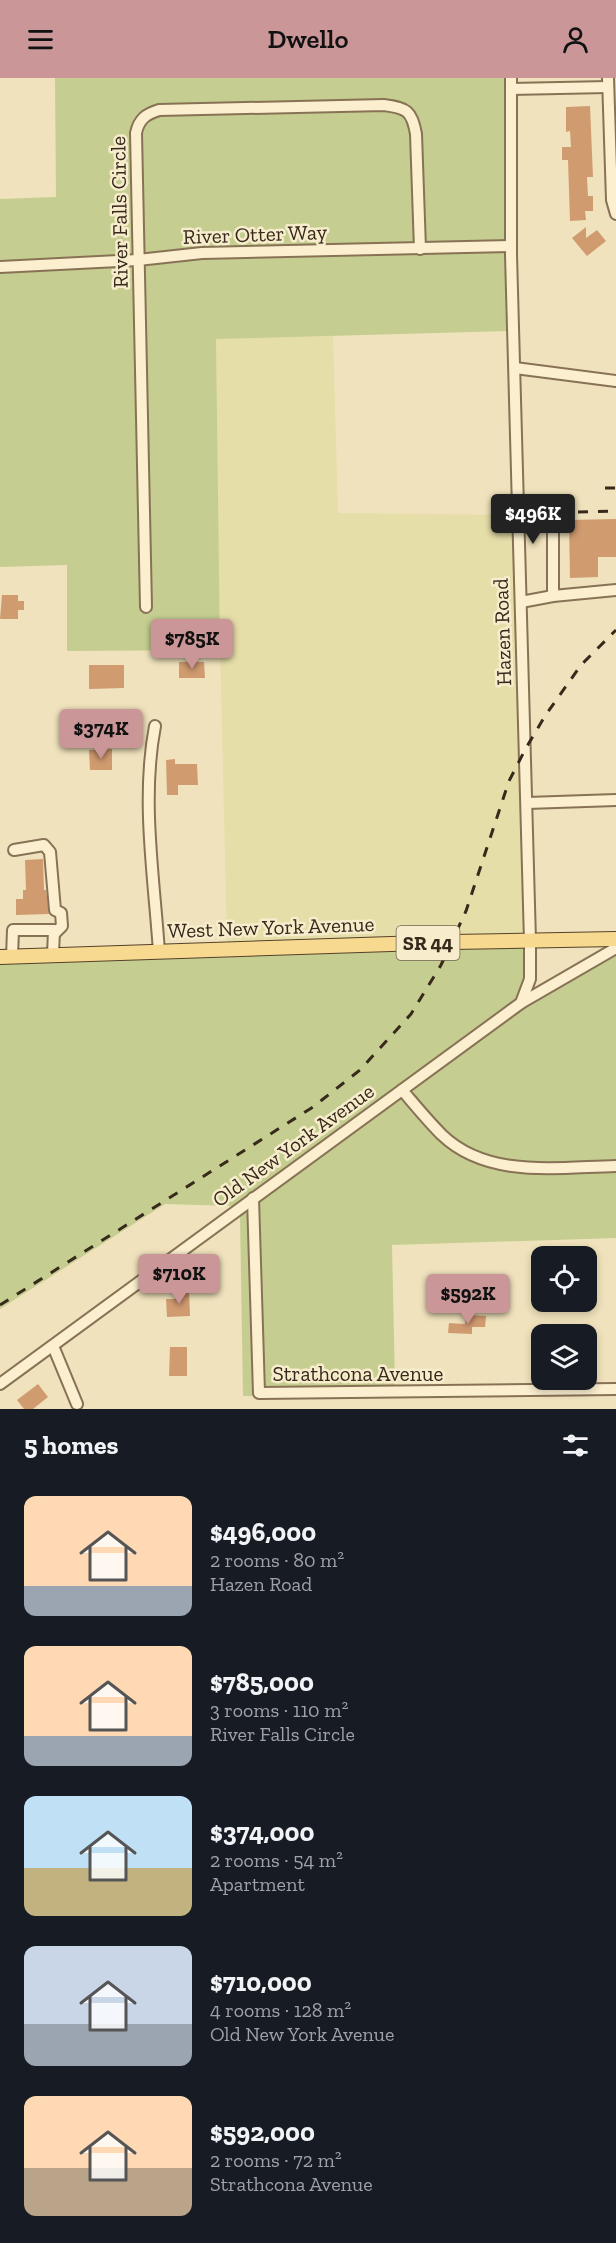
<!DOCTYPE html>
<html lang="en">
<head>
<meta charset="utf-8">
<style>
	:root { --surface:#171b24; --page:#242831; --text:#f1f3f6; --muted:#9ea1a6; --accent:#ca9697 }
	body { margin:0; font-family:"Zilla Slab",serif; background:var(--page); color:var(--text); height:100vh; display:flex; flex-direction:column; font-size:22px; white-space:nowrap }
	* { box-sizing:border-box; margin:0 }
	p { font-size:20px; color:var(--muted) }
	.icon { flex:none; width:33px; height:33px; fill:none; stroke:currentColor; stroke-width:2; stroke-linecap:round; stroke-linejoin:round }
	.map { position:relative; height:1331px; overflow:hidden }
	.side { display:flex; flex-direction:column; background:var(--surface); flex:1 }
	.side>* { flex:none }
	.tools { position:absolute; left:531px; top:1168px; display:grid; gap:12px }
	.tools a { display:grid; place-items:center; width:66px; height:66px; border-radius:12px; background:var(--surface); box-shadow:0 3px 9px #0003; font-size:30px }
	.price { position:absolute; translate:-50% -51px; padding:0 14px; border-radius:6px; background:var(--accent); color:#111; font-size:20px; line-height:39px; filter:drop-shadow(0 2px 3px #0008) }
	.price::after { content:''; position:absolute; left:50%; top:36px; width:18px; height:14px; margin-left:-9px; background:inherit; clip-path:polygon(0 0,100% 0,50% 100%) }
	.price.current { background:#222; color:#fff }
	ul { padding:0; list-style:none }
	li { display:flex; align-items:center; gap:18px; height:150px; padding:0 24px }
	li span { display:grid; place-items:center; flex:none; width:168px; height:120px; border-radius:12px; color:#555 }
	li>.icon { margin-inline-start:auto }
	span .icon { width:72px; height:72px; fill:#fffc; stroke-width:1 }
	li b { font-size:26px }
	h2 { display:flex; justify-content:space-between; align-items:center; height:72px; padding:0 24px; font-size:26px }
	header { display:flex; justify-content:space-between; align-items:center; height:78px; padding:0 24px; background:var(--accent); color:#111; font-size:27px; font-weight:600 }
	.map>svg:first-child { display:block }
	.farmland { fill:#e6dea9 }
	.green { fill:#c5ce90 }
	.building { fill:#d19b70 }
	.lines { fill:none; stroke-linecap:round; stroke-linejoin:round }
	.minor-casing { stroke:#887255; stroke-width:14 }
	.major-casing { stroke:#55402a; stroke-width:16 }
	.minor { stroke:#fbefd0; stroke-width:10 }
	.major { stroke:#f7da90; stroke-width:14 }
	.rail { stroke:#37291b; stroke-width:3; stroke-dasharray:10 10; stroke-linecap:butt }
	.labels { text-anchor:middle; dominant-baseline:central; stroke-width:5; stroke-linejoin:round; paint-order:stroke }
	.shield { fill:#f7eccc; stroke:#716450; stroke-width:1.5 }
	.shield-label { font-size:20px; font-weight:bold; fill:#37291b }
	.street-label { font-size:21px; fill:#37291b; stroke:#f7eccc }
</style>
</head>
<body>
<header><svg class="icon" aria-label="menu" viewBox="0 0 24 24"><path d="M4 6h16M4 12h16M4 18h16"/></svg>Dwello<svg class="icon" aria-label="person" viewBox="0 0 24 24"><circle cx="12" cy="8" r="4"/><path d="M4 21q1-7 8-7t8 7"/></svg></header>
<div class="map">
<svg width="616" height="1331" viewBox="0 0 616 1331">
	<rect width="100%" height="100%" fill="#f0e2bc"/>
	<path class="farmland" d="M333,257L338,435L513,437L525,858L227,866L217,433L216,261Z"/>
	<g class="green">
		<path d="M55,0H506V163L425,165L419,42C411,26 402,24 385,22L159,27C143,31 134,38 131,55L133,177L0,183V121L56,119Z"/>
		<path d="M384,33L404,38L409,45L414,165L202,170L144,176L141,56C143,45 150,41 160,38Z"/>
		<path d="M506,174L509,253L216,261L220,572L67,573V487L0,489V195L134,188L141,535H151L144,188L203,181Z"/>
		<path d="M452,869H525V901L517,921L252,1114L248,1115V1117L233,1128L165,1126L0,1231V885Z"/>
		<path d="M616,876V1160L392,1167L395,1308L264,1309L259,1123L521,932H523L525,929Z"/>
		<path d="M249,1131L257,1318H243L240,1137Z"/>
	</g>
	<g class="building">
		<path d="M590,28L593,99H587L588,118H593V133H585L586,142L570,143L568,82H562V69H571L570,53L566,54V29Z"/>
		<path d="M586,149V160L597,152L606,163L587,178L572,160Z"/>
		<path d="M616,441V479H598V499L570,500L569,442Z"/>
		<path d="M2,517H18V523H24V532H18V541H0Z"/>
		<path d="M179,584H204L205,600H179Z"/>
		<path d="M89,587H124V610L89,611Z"/>
		<path d="M112,671V692H90L89,672Z"/>
		<path d="M175,681V686H197L198,707H178V717H167L166,682Z"/>
		<path d="M43,781L44,812H46L49,836L16,837V821H23V812H26L25,782Z"/>
		<path d="M189,1212L190,1238L167,1239L166,1221H175V1213Z"/>
		<path d="M466,1237L486,1238L485,1249H472V1256L448,1255L449,1245L465,1246Z"/>
		<path d="M170,1269H187V1298H169Z"/>
		<path d="M38,1306L48,1319L33,1331H24L17,1322Z"/>
	</g>
	<g class="lines">
		<defs>
			<g id="minor">
				<path d="M511,0V177L530,863V901L521,925"/>
				<path d="M608,0L612,122L616,136"/>
				<path d="M511,11L608,9"/>
				<path d="M0,189L138,182L202,175L511,168"/>
				<path d="M515,290L616,303"/>
				<path d="M519,444L551,443L553,445V518"/>
				<path d="M521,524L553,518L616,512"/>
				<path d="M146,529L136,55C139,41 146,36 159,32L384,27C407,30 412,33 416,56L420,171"/>
				<path d="M155,648C141,721 154,799 159,874"/>
				<path d="M527,725L616,722"/>
				<path d="M14,772L44,767L50,774L55,832L61,835L62,848L54,856"/>
				<path d="M12,879L13,852H54L53,877"/>
				<path d="M402,1012C415,1027 428,1043 442,1057C488,1101 558,1089 616,1088"/>
				<path d="M253,1120L259,1315L616,1311"/>
				<path d="M53,1268L77,1326"/>
				<path d="M0,1306L521,925L616,870"/>
			</g>
			<path id="major" d="M0,879L452,864L616,861"/>
		</defs>
		<use href="#minor" class="minor-casing"/>
		<use href="#major" class="major-casing"/>
		<use href="#minor" class="minor"/>
		<use href="#major" class="major"/>
		<g class="rail">
			<path d="M605,410H616"/>
			<path d="M578,434L616,433"/>
			<path d="M0,1227L313,1029L360,992L411,936L441,887L466,833L509,703L526,670L545,638L581,587L616,552"/>
		</g>
	</g>
	<g class="labels">
		<rect class="shield" x="396.5" y="848" width="63" height="34" rx="4.5"/>
		<g class="shield-label">
			<text x="428" y="865">SR 44</text>
		</g>
		<g class="street-label">
			<text transform="translate(119 134) rotate(-91)">River Falls Circle</text>
			<text transform="translate(255 156) rotate(-2)">River Otter Way</text>
			<text transform="translate(502 554) rotate(-92)">Hazen Road</text>
			<text transform="translate(271 849) rotate(-2)">West New York Avenue</text>
			<text transform="translate(293 1067) rotate(-36)">Old New York Avenue</text>
			<text x="358" y="1295">Strathcona Avenue</text>
		</g>
	</g>
</svg>
<div class="tools">
<a><svg class="icon" aria-label="locate" viewBox="0 0 24 24"><circle cx="12" cy="12" r="6"/><path d="M12 2v4M12 18v4M2 12h4M18 12h4"/></svg></a>
<a><svg class="icon" aria-label="layers" viewBox="0 0 24 24"><path d="M12 4l9 5-9 5-9-5zM3 14l9 5 9-5"/></svg></a>
</div>
<b class="price current" style="left:533px;top:467px">$496K</b>
<b class="price" style="left:192px;top:592px">$785K</b>
<b class="price" style="left:101px;top:682px">$374K</b>
<b class="price" style="left:179px;top:1227px">$710K</b>
<b class="price" style="left:468px;top:1247px">$592K</b>
</div>
<section class="side">
<h2>5 homes<svg class="icon" aria-label="filters" viewBox="0 0 24 24"><path d="M4 7h16M4 17h16"/><circle cx="9" cy="7" r="2"/><circle cx="15" cy="17" r="2"/></svg></h2>
<ul>
<li><span style="background:linear-gradient(#ffd9b3 75%,#9aa5b1 0)"><svg class="icon" aria-label="home" viewBox="0 0 24 24"><path d="M3 11l9-7 9 7M6 9v11h12V9"/></svg></span><div><b>$496,000</b><p>2 rooms · 80 m²</p><p>Hazen Road</p></div></li>
<li><span style="background:linear-gradient(#ffd9b3 75%,#9aa5b1 0)"><svg class="icon" aria-label="home" viewBox="0 0 24 24"><path d="M3 11l9-7 9 7M6 9v11h12V9"/></svg></span><div><b>$785,000</b><p>3 rooms · 110 m²</p><p>River Falls Circle</p></div></li>
<li><span style="background:linear-gradient(#bfe0f5 60%,#c2b280 0)"><svg class="icon" aria-label="home" viewBox="0 0 24 24"><path d="M3 11l9-7 9 7M6 9v11h12V9"/></svg></span><div><b>$374,000</b><p>2 rooms · 54 m²</p><p>Apartment</p></div></li>
<li><span style="background:linear-gradient(#c9d6e8 65%,#9aa5b1 0)"><svg class="icon" aria-label="home" viewBox="0 0 24 24"><path d="M3 11l9-7 9 7M6 9v11h12V9"/></svg></span><div><b>$710,000</b><p>4 rooms · 128 m²</p><p>Old New York Avenue</p></div></li>
<li><span style="background:linear-gradient(#ffd9b3 60%,#b9a48a 0)"><svg class="icon" aria-label="home" viewBox="0 0 24 24"><path d="M3 11l9-7 9 7M6 9v11h12V9"/></svg></span><div><b>$592,000</b><p>2 rooms · 72 m²</p><p>Strathcona Avenue</p></div></li>
</ul>
</section>
</body>
</html>
